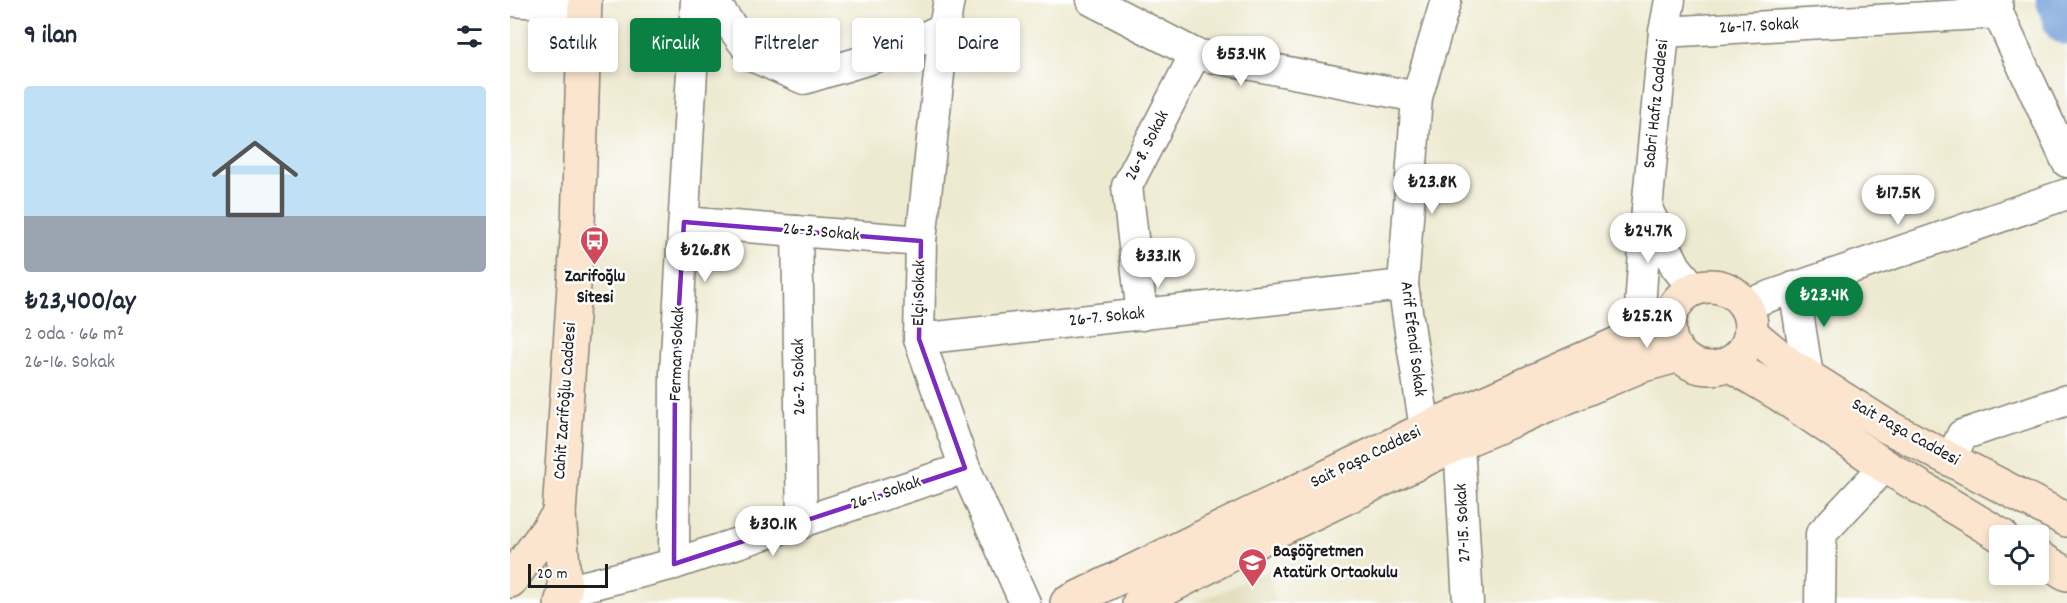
<!DOCTYPE html>
<html lang="tr">
<head>
<meta charset="utf-8">
<style>
	:root { --surface:#fff; --page:#f2f2f3; --text:#1f2937; --muted:#747a83; --line:#e0e1e3; --accent:#0b8043 }
	body { margin:0; font-family:Dekko,sans-serif; background:var(--page); color:var(--text); height:100vh; display:flex; flex-direction:column; font-size:22px; white-space:nowrap }
	* { box-sizing:border-box; margin:0 }
	p { font-size:20px; color:var(--muted) }
	.icon { flex:none; width:33px; height:33px; fill:none; stroke:currentColor; stroke-width:2; stroke-linecap:round; stroke-linejoin:round }
	.map { position:relative; flex:1; overflow:hidden }
	.side { display:flex; flex-direction:column; background:var(--surface); width:510px }
	.side>* { flex:none }
	.banner { position:absolute; left:18px; top:18px; width:570px; height:54px; display:flex; gap:12px }
	.buttons { position:absolute; left:1479px; top:525px; display:grid; gap:12px }
	.buttons a { display:grid; place-items:center; width:60px; height:60px; border-radius:6px; background:var(--surface); box-shadow:0 3px 9px #0003; font-size:30px }
	.scale { position:absolute; left:18px; bottom:15px; width:80px; box-sizing:border-box; padding-left:6px; border:3px solid #1c1c1c; border-top:0; font-size:16px; line-height:21px; white-space:nowrap; color:#1c1c1c; -webkit-text-stroke:4px #fff; paint-order:stroke }
	.price { position:absolute; translate:-50% -51px; padding:0 14px; border-radius:21px; background:#fff; color:#222; font-size:20px; line-height:39px; filter:drop-shadow(0 2px 3px #0008) }
	.price::after { content:''; position:absolute; left:50%; top:36px; width:18px; height:14px; margin-left:-9px; background:inherit; clip-path:polygon(0 0,100% 0,50% 100%) }
	.price.active { background:var(--accent); color:#fff }
	ul { padding:0; list-style:none }
	li { display:grid; align-content:center; gap:12px; height:318px; padding:0 24px }
	li+li { border-top:2px solid var(--line) }
	li span { display:grid; place-items:center; height:186px; border-radius:6px; color:#555 }
	li>.icon { margin-inline-start:auto }
	span .icon { width:108px; height:108px; fill:#fffc; stroke-width:1 }
	li b { font-size:26px }
	h2 { display:flex; justify-content:space-between; align-items:center; height:72px; padding:0 24px; font-size:26px }
	.tag { padding:0 21px; border-radius:6px; background:var(--surface); box-shadow:0 3px 9px #0003; font-size:21px; line-height:54px }
	.tag.active { background:var(--accent); color:#fff }
	main { display:flex; flex:1; min-height:0 }
	.map>svg:first-child { display:block }
	.built { fill:#e2dcba }
	.lines { fill:none; stroke-linecap:round; stroke-linejoin:round }
	.river { stroke:#6f9dd7; stroke-width:48 }
	.street-casing { stroke:#858376; stroke-width:33 }
	.secondary-casing { stroke:#858376; stroke-width:36 }
	.street { stroke:#fff; stroke-width:30 }
	.secondary { stroke:#fbe5cf; stroke-width:33 }
	.marked { fill:none; stroke:#7b2cbf; stroke-width:4.5; stroke-linejoin:round }
	.labels { text-anchor:middle; dominant-baseline:central; stroke-width:5; stroke-linejoin:round; paint-order:stroke }
	.street-label { font-size:18px; fill:#1c1c1c; stroke:#fff }
	.poi-label { font-size:18px; font-weight:bold; fill:#1c1c1c; stroke:#fff }
</style>
</head>
<body>
<main>
<section class="side">
<h2>9 ilan<svg class="icon" aria-label="filters" viewBox="0 0 24 24"><path d="M4 7h16M4 17h16"/><circle cx="9" cy="7" r="2"/><circle cx="15" cy="17" r="2"/></svg></h2>
<ul>
<li><span style="background:linear-gradient(#bfe0f5 70%,#9aa5b1 0)"><svg class="icon" aria-label="home" viewBox="0 0 24 24"><path d="M3 11l9-7 9 7M6 9v11h12V9"/></svg></span><div><b>₺23,400/ay</b><p>2 oda · 66 m²</p><p>26-16. Sokak</p></div></li>
</ul>
</section>
<div class="map">
<svg width="1557" height="603" viewBox="0 0 1557 603">
	<rect width="100%" height="100%" fill="#fff"/>
	<filter id="ink" filterUnits="userSpaceOnUse"><feTurbulence type="fractalNoise" baseFrequency=".0167" numOctaves="2"/><feDisplacementMap in="SourceGraphic" scale="12" xChannelSelector="R" yChannelSelector="G"/><feConvolveMatrix kernelMatrix="1 2 1 2 8 2 1 2 1" color-interpolation-filters="sRGB"/></filter>
	<filter id="wash" filterUnits="userSpaceOnUse"><feTurbulence type="fractalNoise" baseFrequency=".008" numOctaves="4" result="noise"/><feDisplacementMap in="SourceGraphic" scale="24" xChannelSelector="R" yChannelSelector="G"/><feGaussianBlur stdDeviation="1.35" result="paint"/><feColorMatrix in="noise" values="0 0 0 0 0 0 0 0 0 0 0 0 0 0 0 0 0 1.4 0 .05"/><feComposite in="paint" operator="in"/></filter>
	<g filter="url(#wash)">
		<rect width="100%" height="100%" fill="#eeead1"/>
		<path class="built" d="M759,570L765,603H686Z"/>
		<g class="lines">
			<path class="river" d="M1550,0L1557,21"/>
		</g>
	</g>
	<g filter="url(#ink)">
		<g class="lines">
			<defs>
				<g id="street">
					<path d="M202,0L244,57L294,79L383,52L434,28"/>
					<path d="M439,0L434,28L411,241L409,339L455,468L515,603"/>
					<path d="M581,0L685,54L907,97"/>
					<path d="M1487,0L1488,13L1557,162"/>
					<path d="M0,1L75,6"/>
					<path d="M1154,32L1488,13"/>
					<path d="M1137,209L1166,267L1184,289"/>
					<path d="M174,222L411,241"/>
					<path d="M287,231L292,523"/>
					<path d="M1284,287L1298,376"/>
					<path d="M1234,305L1557,194"/>
					<path d="M632,315L617,186L685,54"/>
					<path d="M1128,335L1137,209L1154,32L1160,0"/>
					<path d="M409,339L893,285"/>
					<path d="M915,429L893,285L907,97L936,0"/>
					<path d="M949,443L958,603"/>
					<path d="M1441,459L1452,435L1557,400"/>
					<path d="M164,564L165,373L186,0"/>
					<path d="M55,591L164,564L455,468"/>
					<path d="M1310,603L1311,534L1375,466"/>
				</g>
				<g id="secondary">
					<circle cx="1200" cy="327" r="41"/>
					<path d="M1241,333L1281,366L1376,426L1557,520"/>
					<path d="M1219,364L1269,394L1375,466L1492,536"/>
					<path d="M49,514L55,591L51,603"/>
					<path d="M1528,557L1557,574"/>
					<path d="M0,581L49,514L68,225L75,0"/>
					<path d="M557,603L915,429L1159,321"/>
					<path d="M629,603L764,532L949,443L1130,366L1170,355"/>
				</g>
			</defs>
			<use href="#street" class="street-casing"/>
			<use href="#secondary" class="secondary-casing"/>
			<use href="#street" class="street"/>
			<use href="#secondary" class="secondary"/>
		</g>
	</g>
	<path class="marked" d="M174,222L411,241L409,339L455,468L164,564L165,373Z"/>
	<defs>
		<symbol id="bus-pin" viewBox="-11 -11 22 30"><path d="M0 17L-7.5 6A9.5 9.5 0 1 1 7.5 6Z" fill="#d1495b" stroke="#fff"/><path d="M-5-6H5V4H4V6H2V4H-2V6H-4V4H-5ZM-3.5-4V0h7V-4ZM-3.5 1.2v1.5H-2V1.2ZM2 1.2v1.5H3.5V1.2Z" fill="#fff"/></symbol>
		<symbol id="school-pin" viewBox="-11 -11 22 30"><path d="M0 17L-7.5 6A9.5 9.5 0 1 1 7.5 6Z" fill="#d1495b" stroke="#fff"/><path d="M0-5L7-2L0 1L-7-2ZM-4 1L0 2.5L4 1V4Q0 6-4 4Z" fill="#fff"/></symbol>
	</defs>
	<g fill-rule="evenodd">
		<use href="#bus-pin" x="68" y="224" width="33" height="45"/>
		<use href="#school-pin" x="726" y="546" width="33" height="45"/>
	</g>
	<g class="labels">
		<g class="street-label">
			<text transform="translate(1249 27) rotate(-3)">26-17. Sokak</text>
			<text transform="translate(1147 104) rotate(-84)">Sabri Hafız Caddesi</text>
			<text transform="translate(638 146) rotate(-63)">26-8. Sokak</text>
			<text transform="translate(311 233) rotate(5)">26-3. Sokak</text>
			<text transform="translate(410 293) rotate(-89)">Elçi Sokak</text>
			<text transform="translate(597 318) rotate(-6)">26-7. Sokak</text>
			<text transform="translate(902 339) rotate(83)">Arif Efendi Sokak</text>
			<text transform="translate(168 354) rotate(-88)">Ferman Sokak</text>
			<text transform="translate(290 377) rotate(-91)">26-2. Sokak</text>
			<text transform="translate(56 401) rotate(-86)">Cahit Zarifoğlu Caddesi</text>
			<text transform="translate(1395 433) rotate(29)">Sait Paşa Caddesi</text>
			<text transform="translate(856 458) rotate(-26)">Sait Paşa Caddesi</text>
			<text transform="translate(376 494) rotate(-19)">26-1. Sokak</text>
			<text transform="translate(954 523) rotate(-93)">27-15. Sokak</text>
		</g>
		<g class="poi-label">
			<text x="85" y="277">Zarifoğlu<tspan x="85" dy="21">Sitesi</tspan></text>
			<text x="763" y="552" text-anchor="start">Başöğretmen<tspan x="763" dy="21">Atatürk Ortaokulu</tspan></text>
		</g>
	</g>
</svg>
<div class="buttons">
<a><svg class="icon" aria-label="locate" viewBox="0 0 24 24"><circle cx="12" cy="12" r="6"/><path d="M12 2v4M12 18v4M2 12h4M18 12h4"/></svg></a>
</div>
<div class="scale">20 m</div>
<b class="price" style="left:731px;top:87px">₺53.4K</b>
<b class="price" style="left:922px;top:215px">₺23.8K</b>
<b class="price" style="left:1388px;top:226px">₺17.5K</b>
<b class="price" style="left:1138px;top:264px">₺24.7K</b>
<b class="price" style="left:195px;top:283px">₺26.8K</b>
<b class="price" style="left:648px;top:289px">₺33.1K</b>
<b class="price active" style="left:1314px;top:328px">₺23.4K</b>
<b class="price" style="left:1137px;top:349px">₺25.2K</b>
<b class="price" style="left:263px;top:557px">₺30.1K</b>
<div class="banner">
<a class="tag">Satılık</a>
<a class="tag active">Kiralık</a>
<a class="tag">Filtreler</a>
<a class="tag">Yeni</a>
<a class="tag">Daire</a>
</div>
</div>
</main>
</body>
</html>
